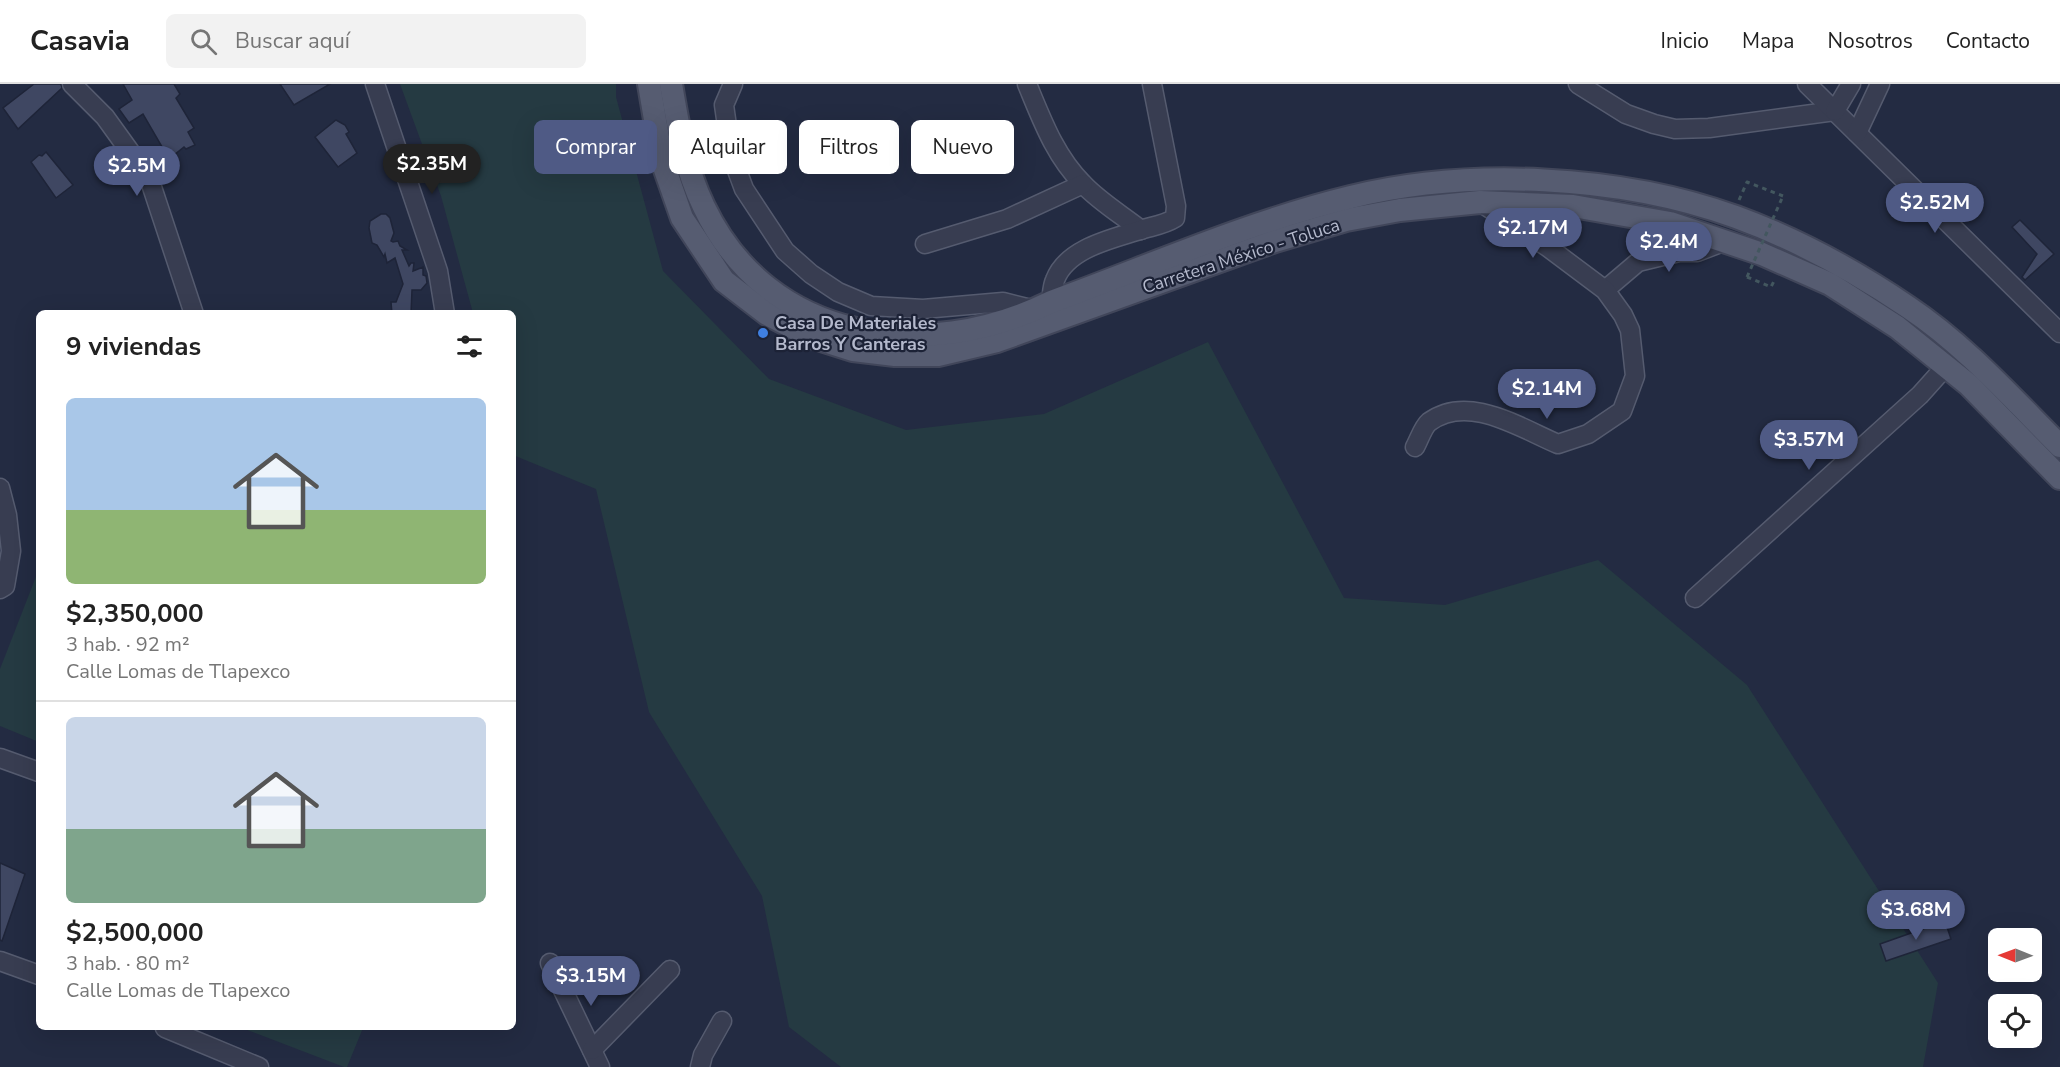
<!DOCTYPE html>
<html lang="es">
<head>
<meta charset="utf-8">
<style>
	:root { --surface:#fff; --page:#f2f2f2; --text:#222; --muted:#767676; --line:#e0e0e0; --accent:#4f5a85 }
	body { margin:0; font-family:"Nunito Sans",sans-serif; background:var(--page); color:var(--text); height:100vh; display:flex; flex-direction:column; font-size:22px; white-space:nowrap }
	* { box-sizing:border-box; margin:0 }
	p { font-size:20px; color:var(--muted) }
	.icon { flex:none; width:33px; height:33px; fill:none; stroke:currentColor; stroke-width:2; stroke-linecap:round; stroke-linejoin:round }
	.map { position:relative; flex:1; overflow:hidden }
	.details { position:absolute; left:36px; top:226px; width:480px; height:720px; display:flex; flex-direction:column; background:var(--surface); border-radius:9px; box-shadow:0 6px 24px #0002 }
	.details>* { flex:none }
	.guide { position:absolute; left:534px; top:36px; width:570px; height:54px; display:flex; gap:12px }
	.needle { width:39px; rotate:271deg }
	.buttons { position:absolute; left:1988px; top:844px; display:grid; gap:12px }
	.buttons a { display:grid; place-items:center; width:54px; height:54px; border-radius:9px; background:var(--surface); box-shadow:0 6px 24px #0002; font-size:30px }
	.price { position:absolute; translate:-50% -51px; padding:0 14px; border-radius:21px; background:var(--accent); color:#fff; font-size:20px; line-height:39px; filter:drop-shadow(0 2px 3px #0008) }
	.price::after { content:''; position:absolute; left:50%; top:36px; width:18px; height:14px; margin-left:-9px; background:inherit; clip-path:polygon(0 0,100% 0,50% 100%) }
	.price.current { background:#222; color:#fff }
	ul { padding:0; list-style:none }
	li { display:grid; align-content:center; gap:12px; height:318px; padding:0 30px }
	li+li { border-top:2px solid var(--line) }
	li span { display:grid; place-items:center; height:186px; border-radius:9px; color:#555 }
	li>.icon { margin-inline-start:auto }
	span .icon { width:108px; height:108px; fill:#fffc; stroke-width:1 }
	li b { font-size:26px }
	h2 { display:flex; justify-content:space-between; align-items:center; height:72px; padding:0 30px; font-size:26px }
	.pill { padding:0 21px; border-radius:9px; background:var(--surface); box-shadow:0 6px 24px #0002; font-size:21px; line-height:54px }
	.pill.current { background:var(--accent); color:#fff }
	header { display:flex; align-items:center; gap:36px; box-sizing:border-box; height:84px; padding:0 30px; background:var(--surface); border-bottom:2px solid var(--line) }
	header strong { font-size:28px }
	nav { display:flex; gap:33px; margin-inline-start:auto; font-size:21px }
	.search { width:420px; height:54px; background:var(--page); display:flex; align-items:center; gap:15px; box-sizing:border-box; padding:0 21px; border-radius:9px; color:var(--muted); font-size:22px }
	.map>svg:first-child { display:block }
	.green { fill:#253a42 }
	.building { fill:#3f4762; stroke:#1e2438; stroke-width:1.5 }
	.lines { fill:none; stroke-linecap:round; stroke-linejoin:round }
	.minor-casing { stroke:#555b6f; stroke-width:21 }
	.major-casing { stroke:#41465a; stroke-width:26 }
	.path { stroke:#43575f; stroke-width:3; stroke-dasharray:4.5 4.5; stroke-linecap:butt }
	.minor { stroke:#383d51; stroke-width:18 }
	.major { stroke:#565c71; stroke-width:22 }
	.path-bridge { stroke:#43575f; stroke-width:3; stroke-dasharray:4.5 4.5; stroke-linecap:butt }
	.shop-dot { fill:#3f7fe0; stroke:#1c2236; stroke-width:2 }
	.labels { text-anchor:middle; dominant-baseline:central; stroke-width:4.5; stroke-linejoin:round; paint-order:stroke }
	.street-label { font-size:18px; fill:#b4b9cc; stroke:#1c2236 }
	.poi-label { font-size:18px; font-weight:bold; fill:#b4b9cc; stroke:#1c2236; text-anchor:start }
</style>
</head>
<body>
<header>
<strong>Casavia</strong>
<div class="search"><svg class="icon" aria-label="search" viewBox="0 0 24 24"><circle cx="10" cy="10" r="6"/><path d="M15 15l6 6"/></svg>Buscar aquí</div>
<nav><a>Inicio</a><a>Mapa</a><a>Nosotros</a><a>Contacto</a></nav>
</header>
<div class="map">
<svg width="2060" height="983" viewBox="0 0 2060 983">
	<rect width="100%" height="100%" fill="#232b42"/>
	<g class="green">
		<path d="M400,0H616V13L663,187L769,295L906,346L1044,330L1208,258L1344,514L1445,521L1598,476L1747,601L1938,899L1923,983H841L789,943L762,812L649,628L596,405L513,371V230L473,229L441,112Z"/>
		<path d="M39,485V658L0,642V585Z"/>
		<path d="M242,944H363L347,983H344Z"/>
	</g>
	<g class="building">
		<path d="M34,0H61L62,4L18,45L3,24Z"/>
		<path d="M123,0H174L180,10L176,14L194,44L188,48L195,61L186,65L184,63L169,75L143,30L129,39L119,25L132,16Z"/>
		<path d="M280,0H330L294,21Z"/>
		<path d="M336,36L345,41L349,48L346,50L357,69L338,83L315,53Z"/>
		<path d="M46,68L73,101L56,114L31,78L39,71L42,72Z"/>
		<path d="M381,130H386L390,134L394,149L391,157L393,158L398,157L400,162L407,166H402L409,182L411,179H414L413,187L423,183V191L426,192L427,199L421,206H412L411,230H392L391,218H396L403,200L395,174L387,179L385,170L384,173L377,161L372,159L369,144L370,137Z"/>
		<path d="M2020,136L2054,170L2025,196L2022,193L2037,170L2012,143Z"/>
		<path d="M0,779L25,790L2,857L0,856Z"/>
		<path d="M1945,837L1951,855L1886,877L1880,860Z"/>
	</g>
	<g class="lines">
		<defs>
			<g id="minor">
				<path d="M72,0L105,33L149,94L194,230"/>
				<path d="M375,0L438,187L445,230"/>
				<path d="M733,0L724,21L731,70L744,105L785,167L811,190L838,208L871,222L923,225L1003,218L1035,226"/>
				<path d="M1027,0C1042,36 1055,72 1083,100C1100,118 1122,131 1141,146"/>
				<path d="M1578,0L1626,30L1654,40L1675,45L1709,44L1835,27"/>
				<path d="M1807,0L2060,249"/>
				<path d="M1835,27L1851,0"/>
				<path d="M1857,49L1880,0"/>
				<path d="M925,160L1007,135L1083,100"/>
				<path d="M1605,206L1638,178L1679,168H1697L1723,158"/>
				<path d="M1051,218C1052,211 1052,202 1055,196C1067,164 1112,155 1140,146C1153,142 1164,141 1175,134L1176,122L1152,0"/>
				<path d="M1415,363C1419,356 1423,343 1429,338C1468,309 1520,344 1558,360L1588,350L1622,327L1635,292L1630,246L1623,231L1605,206L1549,164L1480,118"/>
				<path d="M0,404L7,431L11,467L5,502L0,505"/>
				<path d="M1695,514L1920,311L1946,282"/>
				<path d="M0,674L39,688"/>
				<path d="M0,877L39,891"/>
				<path d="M550,879L600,983"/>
				<path d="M165,944L259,983"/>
				<path d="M592,966L670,886"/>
				<path d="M700,983L703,971L722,937"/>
			</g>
			<g id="major">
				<path d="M649,0L662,77L682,134L724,197L767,230L809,252L853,266L895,271H938L997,257L1275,157L1346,136L1400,126L1480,118L1573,122L1670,139L1762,170L1830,200L1897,243L1969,301L2060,394"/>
				<path d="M671,0C678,42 685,84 704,123C769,259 925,280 1051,218C1150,182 1248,138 1351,113C1469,84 1620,91 1736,133C1796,155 1855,187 1908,223C1965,261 2012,314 2060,362"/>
			</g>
		</defs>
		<use href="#minor" class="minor-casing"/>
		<use href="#major" class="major-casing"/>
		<g class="path">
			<path d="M1739,116L1747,98L1783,112"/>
			<path d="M1747,193L1771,203L1774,197"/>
		</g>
		<use href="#minor" class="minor"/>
		<use href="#major" class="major"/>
		<path class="path-bridge" d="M1747,193L1783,112"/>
	</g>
	<circle class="shop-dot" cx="763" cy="249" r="6"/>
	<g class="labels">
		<g class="street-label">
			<text transform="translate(1241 172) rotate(-18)">Carretera México - Toluca</text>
		</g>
		<g class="poi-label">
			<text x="775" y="239">Casa De Materiales<tspan x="775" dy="21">Barros Y Canteras</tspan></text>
		</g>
	</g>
</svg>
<div class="buttons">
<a><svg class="needle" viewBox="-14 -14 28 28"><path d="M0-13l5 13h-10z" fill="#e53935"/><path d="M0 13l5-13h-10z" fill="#767676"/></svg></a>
<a><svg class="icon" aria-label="locate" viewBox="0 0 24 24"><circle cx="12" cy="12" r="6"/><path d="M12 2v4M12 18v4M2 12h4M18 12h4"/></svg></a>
</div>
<b class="price current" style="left:432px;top:111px">$2.35M</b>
<b class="price" style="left:137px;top:113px">$2.5M</b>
<b class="price" style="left:1935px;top:150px">$2.52M</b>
<b class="price" style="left:1533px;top:175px">$2.17M</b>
<b class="price" style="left:1669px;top:189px">$2.4M</b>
<b class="price" style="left:1547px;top:336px">$2.14M</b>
<b class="price" style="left:1809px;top:387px">$3.57M</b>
<b class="price" style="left:1916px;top:857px">$3.68M</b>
<b class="price" style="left:591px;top:923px">$3.15M</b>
<div class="guide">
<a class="pill current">Comprar</a>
<a class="pill">Alquilar</a>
<a class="pill">Filtros</a>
<a class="pill">Nuevo</a>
</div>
<section class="details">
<h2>9 viviendas<svg class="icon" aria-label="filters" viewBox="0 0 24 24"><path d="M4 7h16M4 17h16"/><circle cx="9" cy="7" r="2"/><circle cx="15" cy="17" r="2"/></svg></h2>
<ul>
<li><span style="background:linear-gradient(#a9c7e8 60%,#8fb573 0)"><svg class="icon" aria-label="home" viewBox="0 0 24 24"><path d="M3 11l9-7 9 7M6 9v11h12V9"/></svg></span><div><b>$2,350,000</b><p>3 hab. · 92 m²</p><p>Calle Lomas de Tlapexco</p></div></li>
<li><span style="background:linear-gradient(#c9d6e8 60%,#7fa58c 0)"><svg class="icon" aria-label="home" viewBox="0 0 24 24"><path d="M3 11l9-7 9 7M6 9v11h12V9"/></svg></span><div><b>$2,500,000</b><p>3 hab. · 80 m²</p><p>Calle Lomas de Tlapexco</p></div></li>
</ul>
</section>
</div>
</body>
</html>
